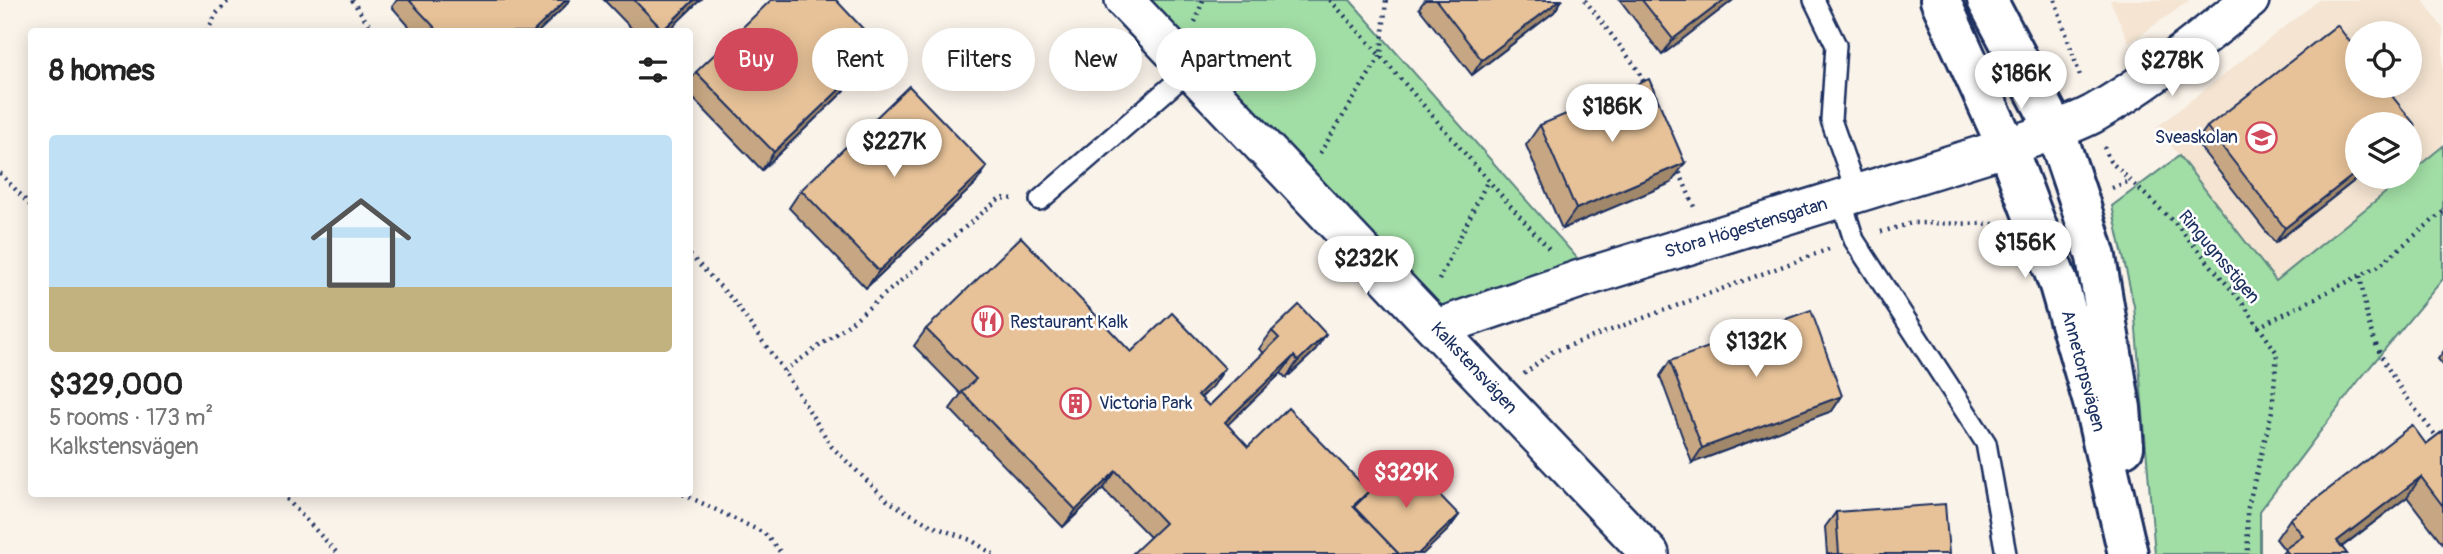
<!DOCTYPE html>
<html lang="en">
<head>
<meta charset="utf-8">
<style>
	:root { --surface:#fff; --page:#f2f2f2; --text:#222; --muted:#767676; --line:#e0e0e0; --accent:#d1495b }
	body { margin:0; font-family:Pangolin,sans-serif; background:var(--page); color:var(--text); height:100vh; display:flex; flex-direction:column; font-size:26px; white-space:nowrap }
	* { box-sizing:border-box; margin:0 }
	p { font-size:23px; color:var(--muted) }
	.icon { flex:none; width:38px; height:38px; fill:none; stroke:currentColor; stroke-width:2; stroke-linecap:round; stroke-linejoin:round }
	.map { position:relative; flex:1; overflow:hidden }
	.details { position:absolute; left:28px; top:28px; width:665px; height:469px; display:flex; flex-direction:column; background:var(--surface); border-radius:7px; box-shadow:0 4px 18px #0003 }
	.details>* { flex:none }
	.top-card { position:absolute; left:714px; top:28px; width:665px; height:63px; display:flex; gap:14px }
	.tools { position:absolute; left:2345px; top:21px; display:grid; gap:14px }
	.tools a { display:grid; place-items:center; width:77px; height:77px; border-radius:50%; background:var(--surface); box-shadow:0 4px 18px #0003; font-size:35px }
	.price { position:absolute; translate:-50% -60px; padding:0 16px; border-radius:24px; background:#fff; color:#222; font-size:23px; line-height:46px; filter:drop-shadow(0 2px 4px #0008) }
	.price::after { content:''; position:absolute; left:50%; top:42px; width:21px; height:16px; margin-left:-10px; background:inherit; clip-path:polygon(0 0,100% 0,50% 100%) }
	.price.selected { background:var(--accent); color:#fff }
	ul { padding:0; list-style:none }
	li { display:grid; align-content:center; gap:14px; height:371px; padding:0 21px }
	li+li { border-top:2px solid var(--line) }
	li span { display:grid; place-items:center; height:217px; border-radius:7px; color:#555 }
	li>.icon { margin-inline-start:auto }
	span .icon { width:126px; height:126px; fill:#fffc; stroke-width:1 }
	li b { font-size:30px }
	h2 { display:flex; justify-content:space-between; align-items:center; height:84px; padding:0 21px; font-size:30px }
	.chip { padding:0 24px; border-radius:32px; background:var(--surface); box-shadow:0 4px 18px #0003; font-size:24px; line-height:63px }
	.chip.selected { background:var(--accent); color:#fff }
	.map>svg:first-child { display:block }
	.built { fill:#f4e4d1; fill-rule:evenodd }
	.green { fill:#a1dea5; stroke:#5e8682; stroke-width:2 }
	.lines { fill:none; stroke-linecap:round; stroke-linejoin:round }
	.service-casing { stroke:#1b2f5e; stroke-width:24 }
	.minor-casing { stroke:#1b2f5e; stroke-width:42 }
	.secondary-casing { stroke:#1b2f5e; stroke-width:44 }
	.path { stroke:#1b2f5e; stroke-width:4.5; stroke-dasharray:2 5; stroke-linecap:butt }
	.service { stroke:#fff; stroke-width:19 }
	.minor { stroke:#fff; stroke-width:37 }
	.secondary { stroke:#fff; stroke-width:38 }
	.wall { fill:#c7a783; stroke:#1b2f5e; stroke-width:2 }
	.shaded-wall { fill:#a2886a; stroke:#1b2f5e; stroke-width:2 }
	.building { fill:#e7c298; stroke:#1b2f5e; stroke-width:2 }
	.labels { text-anchor:middle; dominant-baseline:central; stroke-width:5; stroke-linejoin:round; paint-order:stroke }
	.poi-label { font-size:18px; fill:#1b2f5e; stroke:#fff; text-anchor:start }
	.street-label { font-size:18px; fill:#1b2f5e; stroke:#fff }
</style>
</head>
<body>
<div class="map">
<svg width="2443" height="554" viewBox="0 0 2443 554">
	<rect width="100%" height="100%" fill="#faf3ea"/>
	<filter id="ink" filterUnits="userSpaceOnUse"><feTurbulence type="fractalNoise" baseFrequency=".0143" numOctaves="2"/><feDisplacementMap in="SourceGraphic" scale="14" xChannelSelector="R" yChannelSelector="G"/><feConvolveMatrix kernelMatrix="1 2 1 2 8 2 1 2 1" color-interpolation-filters="sRGB"/></filter>
	<g filter="url(#ink)">
		<g class="built">
			<path d="M2110,0H2190L2129,43Z"/>
			<path d="M2319,0H2423L2443,29V146L2410,173V124H2357V177H2405L2275,281L2157,127ZM2357,33H2410V86H2357Z"/>
		</g>
		<g class="green">
			<path d="M1142,0H1350L1585,267L1441,312Z"/>
			<path d="M2443,146V279L2360,379L2260,511V554H2155L2134,306L2112,206L2179,156L2276,281L2405,177H2410V173Z"/>
		</g>
		<g class="lines">
			<defs>
				<g id="service">
					<path d="M1814,0L1836,45L1831,120L1857,194"/>
					<path d="M1841,199L1854,240L1986,443L2006,554"/>
					<path d="M1040,200L1189,71"/>
				</g>
				<g id="minor">
					<path d="M1124,0L1650,554"/>
					<path d="M1437,328L1577,280L2007,147C2035,137 2066,128 2093,114C2150,82 2199,40 2250,0"/>
				</g>
				<g id="secondary">
					<path d="M1940,0L2007,147L2059,285L2094,406L2128,554"/>
					<path d="M1987,0L2055,129L2079,200L2096,257L2121,408L2124,447"/>
				</g>
			</defs>
			<use href="#service" class="service-casing"/>
			<use href="#minor" class="minor-casing"/>
			<use href="#secondary" class="secondary-casing"/>
			<g class="path">
				<path d="M352,0L374,32"/>
				<path d="M1330,0C1406,82 1476,169 1551,251"/>
				<path d="M1585,0L1639,71L1646,87"/>
				<path d="M2055,0L2081,79"/>
				<path d="M1195,22L1203,0"/>
				<path d="M207,32L216,14L229,0"/>
				<path d="M2104,147L2110,161L2175,223L2241,301L2277,353L2272,411L2247,511L2248,554"/>
				<path d="M1320,153L1381,55L1386,0"/>
				<path d="M1677,166L1694,207"/>
				<path d="M0,173L32,207"/>
				<path d="M2112,188L2130,181"/>
				<path d="M1881,232L1912,223L1997,224"/>
				<path d="M690,255L732,299L784,371L832,447L888,501L932,526L971,540L993,554"/>
				<path d="M2360,276C2363,292 2365,309 2369,324C2380,367 2416,410 2443,445"/>
				<path d="M1439,280L1487,182"/>
				<path d="M2258,327L2377,267L2443,212"/>
				<path d="M784,371L842,330L1000,198L1016,199"/>
				<path d="M1524,374L1552,352L1829,249"/>
				<path d="M282,494L338,554"/>
				<path d="M683,494L764,533L782,554"/>
			</g>
			<use href="#service" class="service"/>
			<use href="#minor" class="minor"/>
			<use href="#secondary" class="secondary"/>
		</g>
		<g class="wall">
			<path d="M397,0H569L565,6L538,32H414L392,7Z"/>
			<path d="M604,0H700L667,32H635Z"/>
			<path d="M1425,0H1562L1554,12L1472,75L1419,8Z"/>
			<path d="M1620,0H1733L1662,55Z"/>
			<path d="M882,49L870,66L762,170L690,95V82L696,72Z"/>
			<path d="M1540,125L1671,183L1562,229L1526,145Z"/>
			<path d="M2207,127L2357,177H2359L2275,243L2196,142Z"/>
			<path d="M975,184L866,288L789,208L801,190Z"/>
			<path d="M926,329L1131,352L1225,368L1213,386L1201,398L1209,406L1264,353L1259,349L1272,331L1314,352L1286,378L1281,373L1227,425L1248,447L1369,491L1459,515L1448,530L1150,537L1103,489L1063,527L950,409L961,394L914,346Z"/>
			<path d="M2443,352V365L2438,359Z"/>
			<path d="M1670,361L1842,396L1832,411L1692,463L1660,376Z"/>
			<path d="M2443,431V544L2407,497L2342,547L2347,554H2282L2285,550L2276,539L2290,519L2426,444Z"/>
			<path d="M1836,512L1949,554H1827L1825,527Z"/>
		</g>
		<g class="shaded-wall">
			<path d="M566,0H569L565,6L538,32H533Z"/>
			<path d="M694,0H700L667,32H662Z"/>
			<path d="M1560,0H1562L1554,12L1472,75L1482,60Z"/>
			<path d="M1724,0H1733L1662,55L1673,39Z"/>
			<path d="M882,49L870,66L762,170L774,152Z"/>
			<path d="M1685,163L1671,183L1562,229L1576,209Z"/>
			<path d="M987,167L975,184L866,288L879,271Z"/>
			<path d="M2357,172V177H2359L2275,243L2285,228Z"/>
			<path d="M1326,334L1314,352L1286,378L1298,361Z"/>
			<path d="M1294,356L1281,373L1212,440L1225,422Z"/>
			<path d="M1225,368L1213,386L1185,412L1198,395Z"/>
			<path d="M1842,396L1832,411L1692,463L1702,448Z"/>
			<path d="M1116,471L1103,489L1063,527L1076,510Z"/>
			<path d="M2421,477L2407,497L2332,554L2337,541Z"/>
			<path d="M1459,515L1448,530L1423,554H1418Z"/>
		</g>
		<g class="building">
			<path d="M409,0H566L533,32H439Z"/>
			<path d="M634,0H694L663,30Z"/>
			<path d="M771,0H836L882,49L774,152L696,72Z"/>
			<path d="M1436,0H1560L1482,60Z"/>
			<path d="M1642,0H1724L1673,39Z"/>
			<path d="M2337,25L2357,51V86H2384L2416,126L2410,131V124H2357V172L2285,228L2207,127Z"/>
			<path d="M1649,79L1685,163L1576,209L1540,125Z"/>
			<path d="M909,86L987,167L879,271L801,190Z"/>
			<path d="M1021,237L1131,352L1172,313L1225,368L1198,395L1209,406L1279,338L1272,331L1299,305L1326,334L1298,361L1294,356L1225,422L1248,447L1288,408L1369,491L1353,506L1399,554H1132L1165,523L1116,471L1076,510L962,392L976,379L926,329Z"/>
			<path d="M1811,310L1842,396L1702,448L1670,361Z"/>
			<path d="M2412,425L2426,444L2443,431V506L2421,477L2337,541L2347,554H2289L2285,549L2303,536L2290,519Z"/>
			<path d="M1404,458L1459,515L1418,554H1399L1354,507Z"/>
			<path d="M1945,504L1949,554H1839L1836,512Z"/>
		</g>
	</g>
	<defs>
		<symbol id="school-ring" viewBox="-11 -11 22 22"><circle r="9.5" fill="#fff" stroke="#d1495b" stroke-width="1.5"/><path d="M0-5L7-2L0 1L-7-2ZM-4 1L0 2.5L4 1V4Q0 6-4 4Z" fill="#d1495b"/></symbol>
		<symbol id="restaurant-ring" viewBox="-11 -11 22 22"><circle r="9.5" fill="#fff" stroke="#d1495b" stroke-width="1.5"/><path d="M-5-6h1v4h1v-4h1v4h1v-4h1v5L-1.5 .5V6h-2V.5L-5-1ZM5-6V6H3V1.5H1.5Q1.5-4 5-6Z" fill="#d1495b"/></symbol>
		<symbol id="building-ring" viewBox="-11 -11 22 22"><circle r="9.5" fill="#fff" stroke="#d1495b" stroke-width="1.5"/><path d="M-4-6H4V6H1V3H-1V6H-4ZM-2.5-4.3h1.7v1.8h-1.7ZM.8-4.3h1.7v1.8H.8ZM-2.5-1h1.7V.8h-1.7ZM.8-1h1.7V.8H.8Z" fill="#d1495b"/></symbol>
	</defs>
	<g fill-rule="evenodd">
		<use href="#school-ring" x="2244" y="120" width="35" height="35"/>
		<use href="#restaurant-ring" x="970" y="304" width="35" height="35"/>
		<use href="#building-ring" x="1058" y="386" width="35" height="35"/>
	</g>
	<g class="labels">
		<g class="poi-label">
			<text x="2238" y="137" text-anchor="end">Sveaskolan</text>
			<text x="1010" y="322">Restaurant Kalk</text>
			<text x="1099" y="403">Victoria Park</text>
		</g>
		<g class="street-label">
			<text transform="translate(1746 228) rotate(-17)">Stora Högestensgatan</text>
			<text transform="translate(2219 257) rotate(50)">Ringugnsstigen</text>
			<text transform="translate(1474 368) rotate(47)">Kalkstensvägen</text>
			<text transform="translate(2083 371) rotate(75)">Annetorpsvägen</text>
		</g>
	</g>
</svg>
<div class="tools">
<a><svg class="icon" aria-label="locate" viewBox="0 0 24 24"><circle cx="12" cy="12" r="6"/><path d="M12 2v4M12 18v4M2 12h4M18 12h4"/></svg></a>
<a><svg class="icon" aria-label="layers" viewBox="0 0 24 24"><path d="M12 4l9 5-9 5-9-5zM3 14l9 5 9-5"/></svg></a>
</div>
<b class="price" style="left:2172px;top:98px">$278K</b>
<b class="price" style="left:2021px;top:111px">$186K</b>
<b class="price" style="left:1612px;top:144px">$186K</b>
<b class="price" style="left:894px;top:179px">$227K</b>
<b class="price" style="left:2025px;top:280px">$156K</b>
<b class="price" style="left:1366px;top:296px">$232K</b>
<b class="price" style="left:1756px;top:379px">$132K</b>
<b class="price selected" style="left:1406px;top:510px">$329K</b>
<div class="top-card">
<a class="chip selected">Buy</a>
<a class="chip">Rent</a>
<a class="chip">Filters</a>
<a class="chip">New</a>
<a class="chip">Apartment</a>
</div>
<section class="details">
<h2>8 homes<svg class="icon" aria-label="filters" viewBox="0 0 24 24"><path d="M4 7h16M4 17h16"/><circle cx="9" cy="7" r="2"/><circle cx="15" cy="17" r="2"/></svg></h2>
<ul>
<li><span style="background:linear-gradient(#bfe0f5 70%,#c2b280 0)"><svg class="icon" aria-label="home" viewBox="0 0 24 24"><path d="M3 11l9-7 9 7M6 9v11h12V9"/></svg></span><div><b>$329,000</b><p>5 rooms · 173 m²</p><p>Kalkstensvägen</p></div></li>
</ul>
</section>
</div>
</body>
</html>
